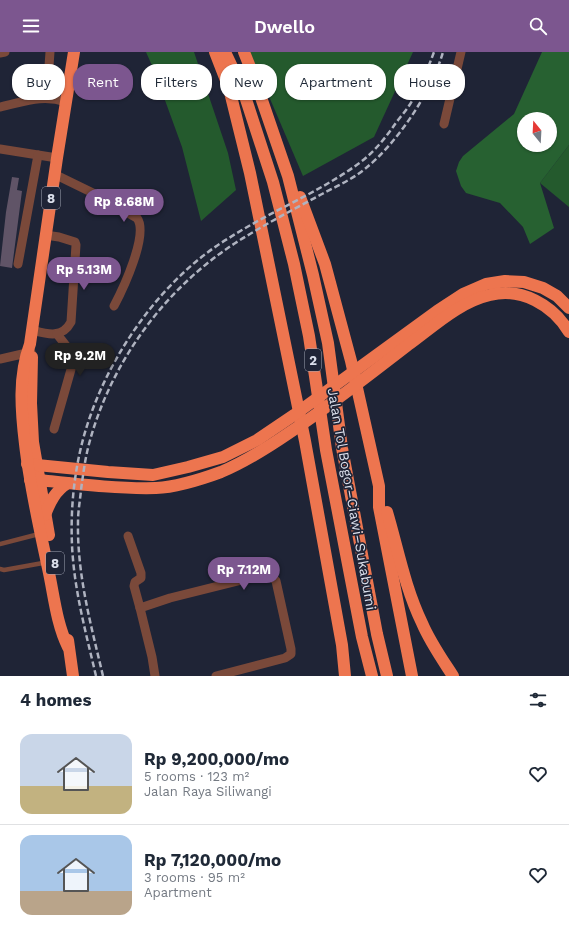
<!DOCTYPE html>
<html lang="en">
<head>
<meta charset="utf-8">
<style>
	:root { --surface:#fff; --page:#f2f2f3; --text:#1f2937; --muted:#747a83; --line:#e0e1e3; --accent:#7c568f }
	body { margin:0; font-family:"Work Sans",sans-serif; background:var(--page); color:var(--text); height:100vh; display:flex; flex-direction:column; font-size:15px; white-space:nowrap }
	* { box-sizing:border-box; margin:0 }
	p { font-size:13px; color:var(--muted) }
	.icon { flex:none; width:22px; height:22px; fill:none; stroke:currentColor; stroke-width:2; stroke-linecap:round; stroke-linejoin:round }
	.map { position:relative; height:624px; overflow:hidden }
	.side { display:flex; flex-direction:column; background:var(--surface); flex:1 }
	.side>* { flex:none }
	.banner { position:absolute; left:12px; top:12px; width:545px; height:36px; display:flex; gap:8px }
	.needle { width:26px; rotate:342deg }
	.controls { position:absolute; left:517px; top:60px; display:grid; gap:8px }
	.controls a { display:grid; place-items:center; width:40px; height:40px; border-radius:50%; background:var(--surface); box-shadow:0 1px 3px #0004; font-size:20px }
	.price { position:absolute; translate:-50% -34px; padding:0 9px; border-radius:14px; background:var(--accent); color:#fff; font-size:13px; line-height:26px; filter:drop-shadow(0 1px 2px #0008) }
	.price::after { content:''; position:absolute; left:50%; top:24px; width:12px; height:9px; margin-left:-6px; background:inherit; clip-path:polygon(0 0,100% 0,50% 100%) }
	.price.current { background:#222; color:#fff }
	ul { padding:0; list-style:none }
	li { display:flex; align-items:center; gap:12px; height:100px; padding:0 20px }
	li+li { border-top:1px solid var(--line) }
	li span { display:grid; place-items:center; flex:none; width:112px; height:80px; border-radius:12px; color:#555 }
	li>.icon { margin-inline-start:auto }
	span .icon { width:48px; height:48px; fill:#fffc; stroke-width:1 }
	li b { font-size:17px }
	h2 { display:flex; justify-content:space-between; align-items:center; height:48px; padding:0 20px; font-size:17px }
	.chip { padding:0 14px; border-radius:16px; background:var(--surface); box-shadow:0 1px 3px #0004; font-size:14px; line-height:36px }
	.chip.current { background:var(--accent); color:#fff }
	header { display:flex; justify-content:space-between; align-items:center; height:52px; padding:0 20px; background:var(--accent); color:#fff; font-size:18px; font-weight:600 }
	.map>svg:first-child { display:block }
	.green { fill:#245a2d }
	.forest { fill:#276131; fill-rule:evenodd }
	.building { fill:#605467 }
	.lines { fill:none; stroke-linecap:round; stroke-linejoin:round }
	.lane { stroke:#7a493a; stroke-width:4.5 }
	.street { stroke:#7a493a; stroke-width:9 }
	.highway { stroke:#ed754f; stroke-width:12 }
	.rail { stroke:#afb3c0; stroke-width:2.5; stroke-dasharray:6 3; stroke-linecap:butt }
	.labels { text-anchor:middle; dominant-baseline:central; stroke-width:3.5; stroke-linejoin:round; paint-order:stroke }
	.shield { fill:#1f2436; stroke:#a2a6b4; stroke-width:1 }
	.shield-label { font-size:13px; font-weight:bold; fill:#dadeea }
	.street-label { font-size:14px; fill:#dadeea; stroke:#1f2436 }
</style>
</head>
<body>
<header><svg class="icon" aria-label="menu" viewBox="0 0 24 24"><path d="M4 6h16M4 12h16M4 18h16"/></svg>Dwello<svg class="icon" aria-label="search" viewBox="0 0 24 24"><circle cx="10" cy="10" r="6"/><path d="M15 15l6 6"/></svg></header>
<div class="map">
<svg width="569" height="624" viewBox="0 0 569 624">
	<rect width="100%" height="100%" fill="#1f2436"/>
	<g class="green">
		<path d="M146,0H194L228,101L236,138L201,169L182,95L154,18Z"/>
		<path d="M250,0H413L374,85L303,124Z"/>
		<path d="M569,93V155L540,131Z"/>
	</g>
	<path class="forest" d="M542,0H569V93L540,131L554,176L530,192L523,175L500,151L466,141L461,134L456,119L459,110L463,104L514,62ZM524,67H550V93H524Z"/>
	<path class="building" d="M12,125L19,126L17,138L22,139L12,216L0,214L6,160Z"/>
	<g class="lines">
		<g class="lane">
			<path d="M0,492L39,482"/>
			<path d="M0,517L4,518L54,509"/>
		</g>
		<g class="street">
			<path d="M0,1L5,0"/>
			<path d="M44,45L48,28L50,0"/>
			<path d="M0,55C24,50 42,42 66,50"/>
			<path d="M444,72L461,0"/>
			<path d="M0,97L57,106"/>
			<path d="M54,122L93,141L137,166C149,182 123,237 114,254"/>
			<path d="M18,212L38,103"/>
			<path d="M32,278C47,282 62,287 71,270L76,193L75,190L59,185L45,183"/>
			<path d="M0,307L31,300"/>
			<path d="M54,377L74,307V304L57,282"/>
			<path d="M128,484L141,521V526L135,530L134,534L140,556"/>
			<path d="M155,624L152,605L140,556L170,546L250,526L264,524H271L276,529L291,597V602L285,606L216,624"/>
		</g>
		<g class="highway">
			<path d="M215,0L229,36L250,121L305,389L342,593L345,624"/>
			<path d="M225,0L243,38L273,130L294,212L309,284L326,398L362,585L372,624"/>
			<path d="M244,0L254,25L288,124L313,223L328,291L342,396L377,582L387,624"/>
			<path d="M300,145L325,212L351,309L379,434V455L412,624"/>
			<path d="M32,305L31,351L33,390L49,483"/>
			<path d="M27,412L108,420L153,423L188,415L223,405L257,388L294,363L437,259L463,242L486,232L505,229L524,230L543,236L557,244L569,256"/>
			<path d="M30,428H39C77,432 118,437 156,436C177,435 202,427 221,420C245,410 267,396 289,381C330,354 369,323 408,293C433,275 459,250 490,243C521,235 553,253 569,280"/>
			<path d="M387,460C398,497 405,536 422,571C430,590 442,607 453,624"/>
			<path d="M45,463C50,450 55,439 68,431"/>
			<path d="M68,588L73,624"/>
			<path d="M68,595C57,573 54,545 49,521C40,478 30,436 25,392C21,359 18,324 30,292L57,106L74,0"/>
		</g>
		<g class="rail">
			<path d="M96,624C86,581 74,538 72,493C70,449 76,403 91,362C115,294 167,223 229,186C271,159 318,141 358,112C372,102 383,89 393,75C399,66 408,57 413,47C422,32 428,16 434,0"/>
			<path d="M103,624C91,573 77,523 78,470C78,459 80,449 81,438C83,423 85,407 89,392C112,305 172,227 250,182C273,168 298,155 322,142C337,134 353,127 366,116C398,90 432,39 443,0"/>
		</g>
	</g>
	<g class="labels">
		<g class="shield">
			<rect x="42" y="135" width="18" height="22" rx="3"/>
			<rect x="305" y="297" width="16" height="22" rx="3"/>
			<rect x="46" y="500" width="18" height="22" rx="3"/>
		</g>
		<g class="shield-label">
			<text x="51" y="146">8</text>
			<text x="313" y="308">2</text>
			<text x="55" y="511">8</text>
		</g>
		<g class="street-label">
			<text transform="translate(352 447) rotate(80)">Jalan Tol Bogor–Ciawi–Sukabumi</text>
		</g>
	</g>
</svg>
<div class="controls">
<a><svg class="needle" viewBox="-14 -14 28 28"><path d="M0-13l5 13h-10z" fill="#e53935"/><path d="M0 13l5-13h-10z" fill="#747a83"/></svg></a>
</div>
<b class="price" style="left:124px;top:171px">Rp 8.68M</b>
<b class="price" style="left:84px;top:239px">Rp 5.13M</b>
<b class="price current" style="left:80px;top:325px">Rp 9.2M</b>
<b class="price" style="left:244px;top:539px">Rp 7.12M</b>
<div class="banner">
<a class="chip">Buy</a>
<a class="chip current">Rent</a>
<a class="chip">Filters</a>
<a class="chip">New</a>
<a class="chip">Apartment</a>
<a class="chip">House</a>
</div>
</div>
<section class="side">
<h2>4 homes<svg class="icon" aria-label="filters" viewBox="0 0 24 24"><path d="M4 7h16M4 17h16"/><circle cx="9" cy="7" r="2"/><circle cx="15" cy="17" r="2"/></svg></h2>
<ul>
<li><span style="background:linear-gradient(#c9d6e8 65%,#c2b280 0)"><svg class="icon" aria-label="home" viewBox="0 0 24 24"><path d="M3 11l9-7 9 7M6 9v11h12V9"/></svg></span><div><b>Rp 9,200,000/mo</b><p>5 rooms · 123 m²</p><p>Jalan Raya Siliwangi</p></div><svg class="icon" aria-label="heart" viewBox="0 0 24 24"><path d="M12 20l-8-8c-3-5 5-10 8-4 3-6 11-1 8 4z"/></svg></li>
<li><span style="background:linear-gradient(#a9c7e8 70%,#b9a48a 0)"><svg class="icon" aria-label="home" viewBox="0 0 24 24"><path d="M3 11l9-7 9 7M6 9v11h12V9"/></svg></span><div><b>Rp 7,120,000/mo</b><p>3 rooms · 95 m²</p><p>Apartment</p></div><svg class="icon" aria-label="heart" viewBox="0 0 24 24"><path d="M12 20l-8-8c-3-5 5-10 8-4 3-6 11-1 8 4z"/></svg></li>
</ul>
</section>
</body>
</html>
